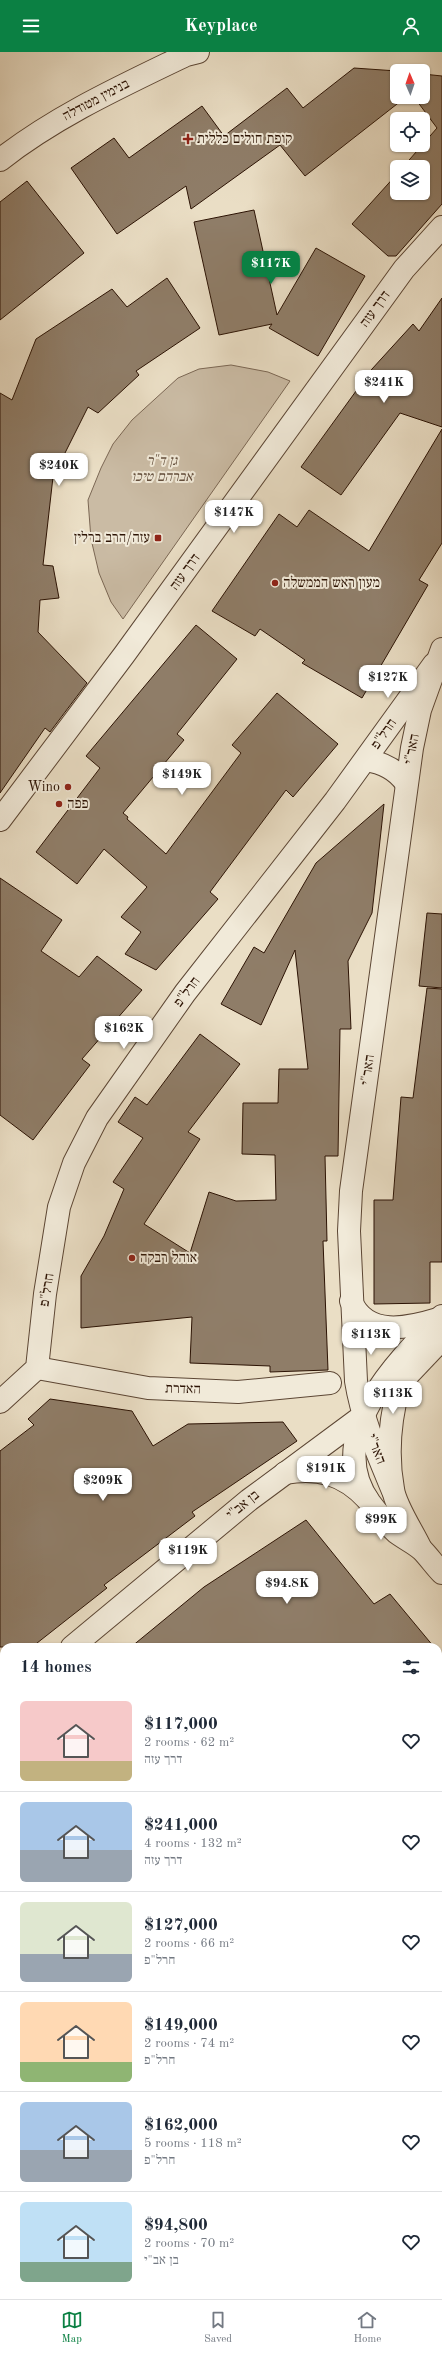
<!DOCTYPE html>
<html lang="en">
<head>
<meta charset="utf-8">
<style>
	:root { --surface:#fff; --page:#f6f6f7; --text:#1f2937; --muted:#747a83; --line:#e0e1e3; --accent:#0b8043 }
	body { margin:0; font-family:"Old Standard TT","Frank Ruhl Libre",serif; background:var(--page); color:var(--text); height:100vh; display:flex; flex-direction:column; font-size:15px; white-space:nowrap }
	* { box-sizing:border-box; margin:0 }
	p { font-size:13px; color:var(--muted) }
	.icon { flex:none; width:22px; height:22px; fill:none; stroke:currentColor; stroke-width:2; stroke-linecap:round; stroke-linejoin:round }
	.map { position:relative; flex:1; overflow:hidden }
	.details { position:absolute; left:0px; top:1591px; width:442px; height:656px; display:flex; flex-direction:column; background:var(--surface); border-radius:12px 12px 0 0; box-shadow:0 1px 3px #0004 }
	.details>* { flex:none }
	.needle { width:26px; rotate:358deg }
	.fabs { position:absolute; left:390px; top:12px; display:grid; gap:8px }
	.fabs a { display:grid; place-items:center; width:40px; height:40px; border-radius:6px; background:var(--surface); box-shadow:0 1px 3px #0004; font-size:20px }
	.price { position:absolute; translate:-50% -34px; padding:0 9px; border-radius:8px; background:#fff; color:#222; font-size:13px; line-height:26px; filter:drop-shadow(0 1px 2px #0008) }
	.price::after { content:''; position:absolute; left:50%; top:24px; width:12px; height:9px; margin-left:-6px; background:inherit; clip-path:polygon(0 0,100% 0,50% 100%) }
	.price.selected { background:var(--accent); color:#fff }
	ul { padding:0; list-style:none }
	li { display:flex; align-items:center; gap:12px; height:100px; padding:0 20px }
	li+li { border-top:1px solid var(--line) }
	li span { display:grid; place-items:center; flex:none; width:112px; height:80px; border-radius:6px; color:#555 }
	li>.icon { margin-inline-start:auto }
	span .icon { width:48px; height:48px; fill:#fffc; stroke-width:1 }
	li b { font-size:17px }
	h2 { display:flex; justify-content:space-between; align-items:center; height:48px; padding:0 20px; font-size:17px }
	header { display:flex; justify-content:space-between; align-items:center; height:52px; padding:0 20px; background:var(--accent); color:#fff; font-size:18px; font-weight:700 }
	.tab-bar { display:flex; justify-content:space-around; align-items:center; height:56px; border-top:1px solid var(--line); background:var(--surface); font-size:11px; color:var(--muted) }
	.tab-bar a { display:grid; justify-items:center; gap:2px }
	.tab-bar .selected { color:var(--accent) }
	.map>svg:first-child { display:block }
	.green { fill:#cabba4; stroke:#7b6754 }
	.building { fill:#8f7d68; stroke:#2c1304 }
	.lines { fill:none; stroke-linecap:round; stroke-linejoin:round }
	.minor-casing { stroke:#5c4634; stroke-width:24 }
	.tertiary-casing { stroke:#5c4634; stroke-width:24 }
	.minor { stroke:#f1ead9; stroke-width:22 }
	.tertiary { stroke:#f1ead9; stroke-width:22 }
	.poi-dot { fill:#8f2418; stroke:#f1ead9; stroke-width:1.5 }
	.labels { text-anchor:middle; dominant-baseline:central; stroke-width:4; stroke-linejoin:round; paint-order:stroke }
	.street-label { font-size:14px; fill:#2c1304; stroke:#f1ead9 }
	.poi-label { font-size:14px; fill:#2c1304; stroke:#f1ead9; text-anchor:start }
	.park-label { font-size:14px; font-style:italic; fill:#634e3c; stroke:#f1ead9 }
</style>
</head>
<body>
<header><svg class="icon" aria-label="menu" viewBox="0 0 24 24"><path d="M4 6h16M4 12h16M4 18h16"/></svg>Keyplace<svg class="icon" aria-label="person" viewBox="0 0 24 24"><circle cx="12" cy="8" r="4"/><path d="M4 21q1-7 8-7t8 7"/></svg></header>
<div class="map">
<svg width="442" height="2247" viewBox="0 0 442 2247">
	<rect width="100%" height="100%" fill="#eadec5"/>
	<filter id="stains"><feTurbulence type="fractalNoise" baseFrequency=".005" numOctaves="4"/><feColorMatrix values="0 0 0 0 .2 0 0 0 0 .09 0 0 0 0 .02 0 0 0 .5 -.17"/></filter>
	<radialGradient id="worn" r=".72"><stop offset=".6" stop-color="#630" stop-opacity="0"/><stop offset="1" stop-color="#630" stop-opacity=".3"/></radialGradient>
	<g class="green">
		<path d="M231,313L268,320L290,329L123,567L111,550L99,521L91,487L88,448L101,416L113,392L132,368L178,326L199,317Z"/>
		<path d="M0,1864L4,1873V2046L0,2049Z"/>
	</g>
	<g class="building">
		<path d="M354,16L397,19V45H406L305,124L280,93L191,157L186,134L117,182L71,116L114,86L129,106L202,54L224,84L287,36L303,56Z"/>
		<path d="M423,22L442,24V152L396,204H388L352,172L397,122V141H423V115H403L437,76L414,45H423Z"/>
		<path d="M27,129L84,201L0,268V150Z"/>
		<path d="M254,158L277,263L316,196L365,224L318,304L269,276L272,272L219,283L194,170Z"/>
		<path d="M167,226L200,276L136,319L139,323L98,361L88,355L53,425L43,513L53,514L59,546L40,548L38,580L87,631L50,680L45,676L0,741V341L12,348L36,287L112,237L127,255Z"/>
		<path d="M442,246V375L400,361L341,443L301,415L372,317L413,272L419,279Z"/>
		<path d="M442,377V491L419,528L428,533L362,646L302,611L305,608L260,577L255,584L212,559L279,462L297,475L309,458L369,499Z"/>
		<path d="M196,573L237,607L177,682L184,688L123,761L128,765L127,767L166,802L241,701L232,693L277,641L338,692L293,745L286,738L210,840L218,847L156,918L125,902L141,880L121,865L147,835L104,797L77,832L36,800L100,716L86,704Z"/>
		<path d="M384,752L372,861L348,909L351,977H340L338,1104H325L327,1189H323L328,1318L270,1320V1314L190,1311L192,1265L81,1276V1224L104,1184L124,1137L113,1130L143,1086L118,1070L135,1045L147,1053L200,982L240,1012L188,1080L200,1087L144,1172L190,1201L209,1140L236,1149L276,1148L275,1103L242,1102L243,1051H278L279,1017H308L295,898L261,973L221,952L254,895L264,901L316,811Z"/>
		<path d="M0,826L62,868L41,899L79,925L97,904L142,938L82,1007L90,1013L33,1088L0,1063Z"/>
		<path d="M427,861L442,862V936L419,934Z"/>
		<path d="M427,936L442,937V1210H430V1251L374,1252V1148H393L401,1045L413,1046Z"/>
		<path d="M50,1347L132,1359L153,1394L188,1372L283,1370L297,1389L192,1460L195,1464L104,1533L107,1536L32,1595H0V1399L34,1373L28,1367Z"/>
		<path d="M306,1468L374,1552L390,1542L434,1595H131L204,1535Z"/>
	</g>
	<g class="lines">
		<defs>
			<g id="minor">
				<path d="M0,108C56,64 122,34 186,3L198,0"/>
				<path d="M37,1316L148,1336L238,1340L330,1331"/>
				<path d="M0,1350L37,1316L45,1242L59,1155L74,1111L97,1066L185,941L335,749L434,612"/>
				<path d="M72,1595L249,1448L364,1363"/>
				<path d="M0,1656L4,1652"/>
			</g>
			<g id="tertiary">
				<path d="M366,708C383,711 396,717 406,731"/>
				<path d="M0,768L124,603L404,217L442,175"/>
				<path d="M351,1249C366,1286 409,1276 438,1267"/>
				<path d="M442,1264C398,1308 321,1384 370,1451C378,1462 387,1472 397,1481C405,1487 414,1491 422,1498C429,1505 435,1514 442,1521"/>
				<path d="M399,1334C390,1367 387,1404 393,1437C395,1453 413,1480 420,1495"/>
				<path d="M388,1344L442,1287"/>
				<path d="M285,1421C318,1415 344,1422 367,1447"/>
				<path d="M393,1439C378,1403 362,1367 356,1329L349,1179L351,1139L412,696L420,658L442,597"/>
				<path d="M438,1853L442,1850"/>
				<path d="M0,2191L4,2189"/>
			</g>
		</defs>
		<use href="#minor" class="minor-casing"/>
		<use href="#tertiary" class="tertiary-casing"/>
		<use href="#minor" class="minor"/>
		<use href="#tertiary" class="tertiary"/>
	</g>
	<g class="poi-dot">
		<path d="M186 81h4v4h4v4h-4v4h-4v-4h-4v-4h4z"/>
		<rect x="154" y="482" width="8" height="8" rx="2"/>
		<circle cx="275" cy="531" r="4"/>
		<circle cx="68" cy="735" r="4"/>
		<circle cx="59" cy="752" r="4"/>
		<circle cx="132" cy="1206" r="4"/>
	</g>
	<g class="labels">
		<g class="street-label">
			<text transform="translate(96 48) rotate(-28)">בנימין מטודלה</text>
			<text transform="translate(375 257) rotate(-54)">דרך עזה</text>
			<text transform="translate(185 520) rotate(-54)">דרך עזה</text>
			<text transform="translate(384 682) rotate(-55)">חרל"פ</text>
			<text transform="translate(412 697) rotate(-79)">האר"י</text>
			<text transform="translate(187 940) rotate(-53)">חרל"פ</text>
			<text transform="translate(368 1018) rotate(-82)">האר"י</text>
			<text transform="translate(47 1238) rotate(-81)">חרל"פ</text>
			<text transform="translate(183 1337) rotate(2)">האדרת</text>
			<text transform="translate(376 1397) rotate(69)">האר"י</text>
			<text transform="translate(243 1453) rotate(-39)">בן אב"י</text>
		</g>
		<g class="poi-label">
			<text x="197" y="87">קופת חולים כללית</text>
			<text x="150" y="486" text-anchor="end">עזה/הרב ברלין</text>
			<text x="283" y="531">מעון ראש הממשלה</text>
			<text x="60" y="735" text-anchor="end">Wino</text>
			<text x="67" y="752">פפה</text>
			<text x="140" y="1206">אוהל רבקה</text>
		</g>
		<g class="park-label">
			<text x="162" y="409">גן ד"ר<tspan x="162" dy="16">אברהם טיכו</tspan></text>
		</g>
	</g>
	<rect width="100%" height="100%" filter="url(#stains)"/>
	<rect width="100%" height="100%" fill="url(#worn)"/>
</svg>
<div class="fabs">
<a><svg class="needle" viewBox="-14 -14 28 28"><path d="M0-13l5 13h-10z" fill="#e53935"/><path d="M0 13l5-13h-10z" fill="#747a83"/></svg></a>
<a><svg class="icon" aria-label="locate" viewBox="0 0 24 24"><circle cx="12" cy="12" r="6"/><path d="M12 2v4M12 18v4M2 12h4M18 12h4"/></svg></a>
<a><svg class="icon" aria-label="layers" viewBox="0 0 24 24"><path d="M12 4l9 5-9 5-9-5zM3 14l9 5 9-5"/></svg></a>
</div>
<b class="price selected" style="left:271px;top:233px">$117K</b>
<b class="price" style="left:384px;top:352px">$241K</b>
<b class="price" style="left:59px;top:435px">$240K</b>
<b class="price" style="left:234px;top:482px">$147K</b>
<b class="price" style="left:388px;top:647px">$127K</b>
<b class="price" style="left:182px;top:744px">$149K</b>
<b class="price" style="left:124px;top:998px">$162K</b>
<b class="price" style="left:371px;top:1304px">$113K</b>
<b class="price" style="left:393px;top:1363px">$113K</b>
<b class="price" style="left:326px;top:1438px">$191K</b>
<b class="price" style="left:103px;top:1450px">$209K</b>
<b class="price" style="left:381px;top:1489px">$99K</b>
<b class="price" style="left:188px;top:1520px">$119K</b>
<b class="price" style="left:287px;top:1553px">$94.8K</b>
<section class="details">
<h2>14 homes<svg class="icon" aria-label="filters" viewBox="0 0 24 24"><path d="M4 7h16M4 17h16"/><circle cx="9" cy="7" r="2"/><circle cx="15" cy="17" r="2"/></svg></h2>
<ul>
<li><span style="background:linear-gradient(#f6c9c9 75%,#c2b280 0)"><svg class="icon" aria-label="home" viewBox="0 0 24 24"><path d="M3 11l9-7 9 7M6 9v11h12V9"/></svg></span><div><b>$117,000</b><p>2 rooms · 62 m²</p><p>דרך עזה</p></div><svg class="icon" aria-label="heart" viewBox="0 0 24 24"><path d="M12 20l-8-8c-3-5 5-10 8-4 3-6 11-1 8 4z"/></svg></li>
<li><span style="background:linear-gradient(#a9c7e8 60%,#9aa5b1 0)"><svg class="icon" aria-label="home" viewBox="0 0 24 24"><path d="M3 11l9-7 9 7M6 9v11h12V9"/></svg></span><div><b>$241,000</b><p>4 rooms · 132 m²</p><p>דרך עזה</p></div><svg class="icon" aria-label="heart" viewBox="0 0 24 24"><path d="M12 20l-8-8c-3-5 5-10 8-4 3-6 11-1 8 4z"/></svg></li>
<li><span style="background:linear-gradient(#dfe7d0 65%,#9aa5b1 0)"><svg class="icon" aria-label="home" viewBox="0 0 24 24"><path d="M3 11l9-7 9 7M6 9v11h12V9"/></svg></span><div><b>$127,000</b><p>2 rooms · 66 m²</p><p>חרל&quot;פ</p></div><svg class="icon" aria-label="heart" viewBox="0 0 24 24"><path d="M12 20l-8-8c-3-5 5-10 8-4 3-6 11-1 8 4z"/></svg></li>
<li><span style="background:linear-gradient(#ffd9b3 75%,#8fb573 0)"><svg class="icon" aria-label="home" viewBox="0 0 24 24"><path d="M3 11l9-7 9 7M6 9v11h12V9"/></svg></span><div><b>$149,000</b><p>2 rooms · 74 m²</p><p>חרל&quot;פ</p></div><svg class="icon" aria-label="heart" viewBox="0 0 24 24"><path d="M12 20l-8-8c-3-5 5-10 8-4 3-6 11-1 8 4z"/></svg></li>
<li><span style="background:linear-gradient(#a9c7e8 60%,#9aa5b1 0)"><svg class="icon" aria-label="home" viewBox="0 0 24 24"><path d="M3 11l9-7 9 7M6 9v11h12V9"/></svg></span><div><b>$162,000</b><p>5 rooms · 118 m²</p><p>חרל&quot;פ</p></div><svg class="icon" aria-label="heart" viewBox="0 0 24 24"><path d="M12 20l-8-8c-3-5 5-10 8-4 3-6 11-1 8 4z"/></svg></li>
<li><span style="background:linear-gradient(#bfe0f5 75%,#7fa58c 0)"><svg class="icon" aria-label="home" viewBox="0 0 24 24"><path d="M3 11l9-7 9 7M6 9v11h12V9"/></svg></span><div><b>$94,800</b><p>2 rooms · 70 m²</p><p>בן אב&quot;י</p></div><svg class="icon" aria-label="heart" viewBox="0 0 24 24"><path d="M12 20l-8-8c-3-5 5-10 8-4 3-6 11-1 8 4z"/></svg></li>
</ul>
</section>
</div>
<nav class="tab-bar">
<a class="selected"><svg class="icon" aria-label="map" viewBox="0 0 24 24"><path d="M3 6l6-2 6 2 6-2v14l-6 2-6-2-6 2zM9 4v14M15 6v14"/></svg>Map</a>
<a><svg class="icon" aria-label="saved" viewBox="0 0 24 24"><path d="M7 4h10v16l-5-4-5 4z"/></svg>Saved</a>
<a><svg class="icon" aria-label="home" viewBox="0 0 24 24"><path d="M3 11l9-7 9 7M6 9v11h12V9"/></svg>Home</a>
</nav>
</body>
</html>
